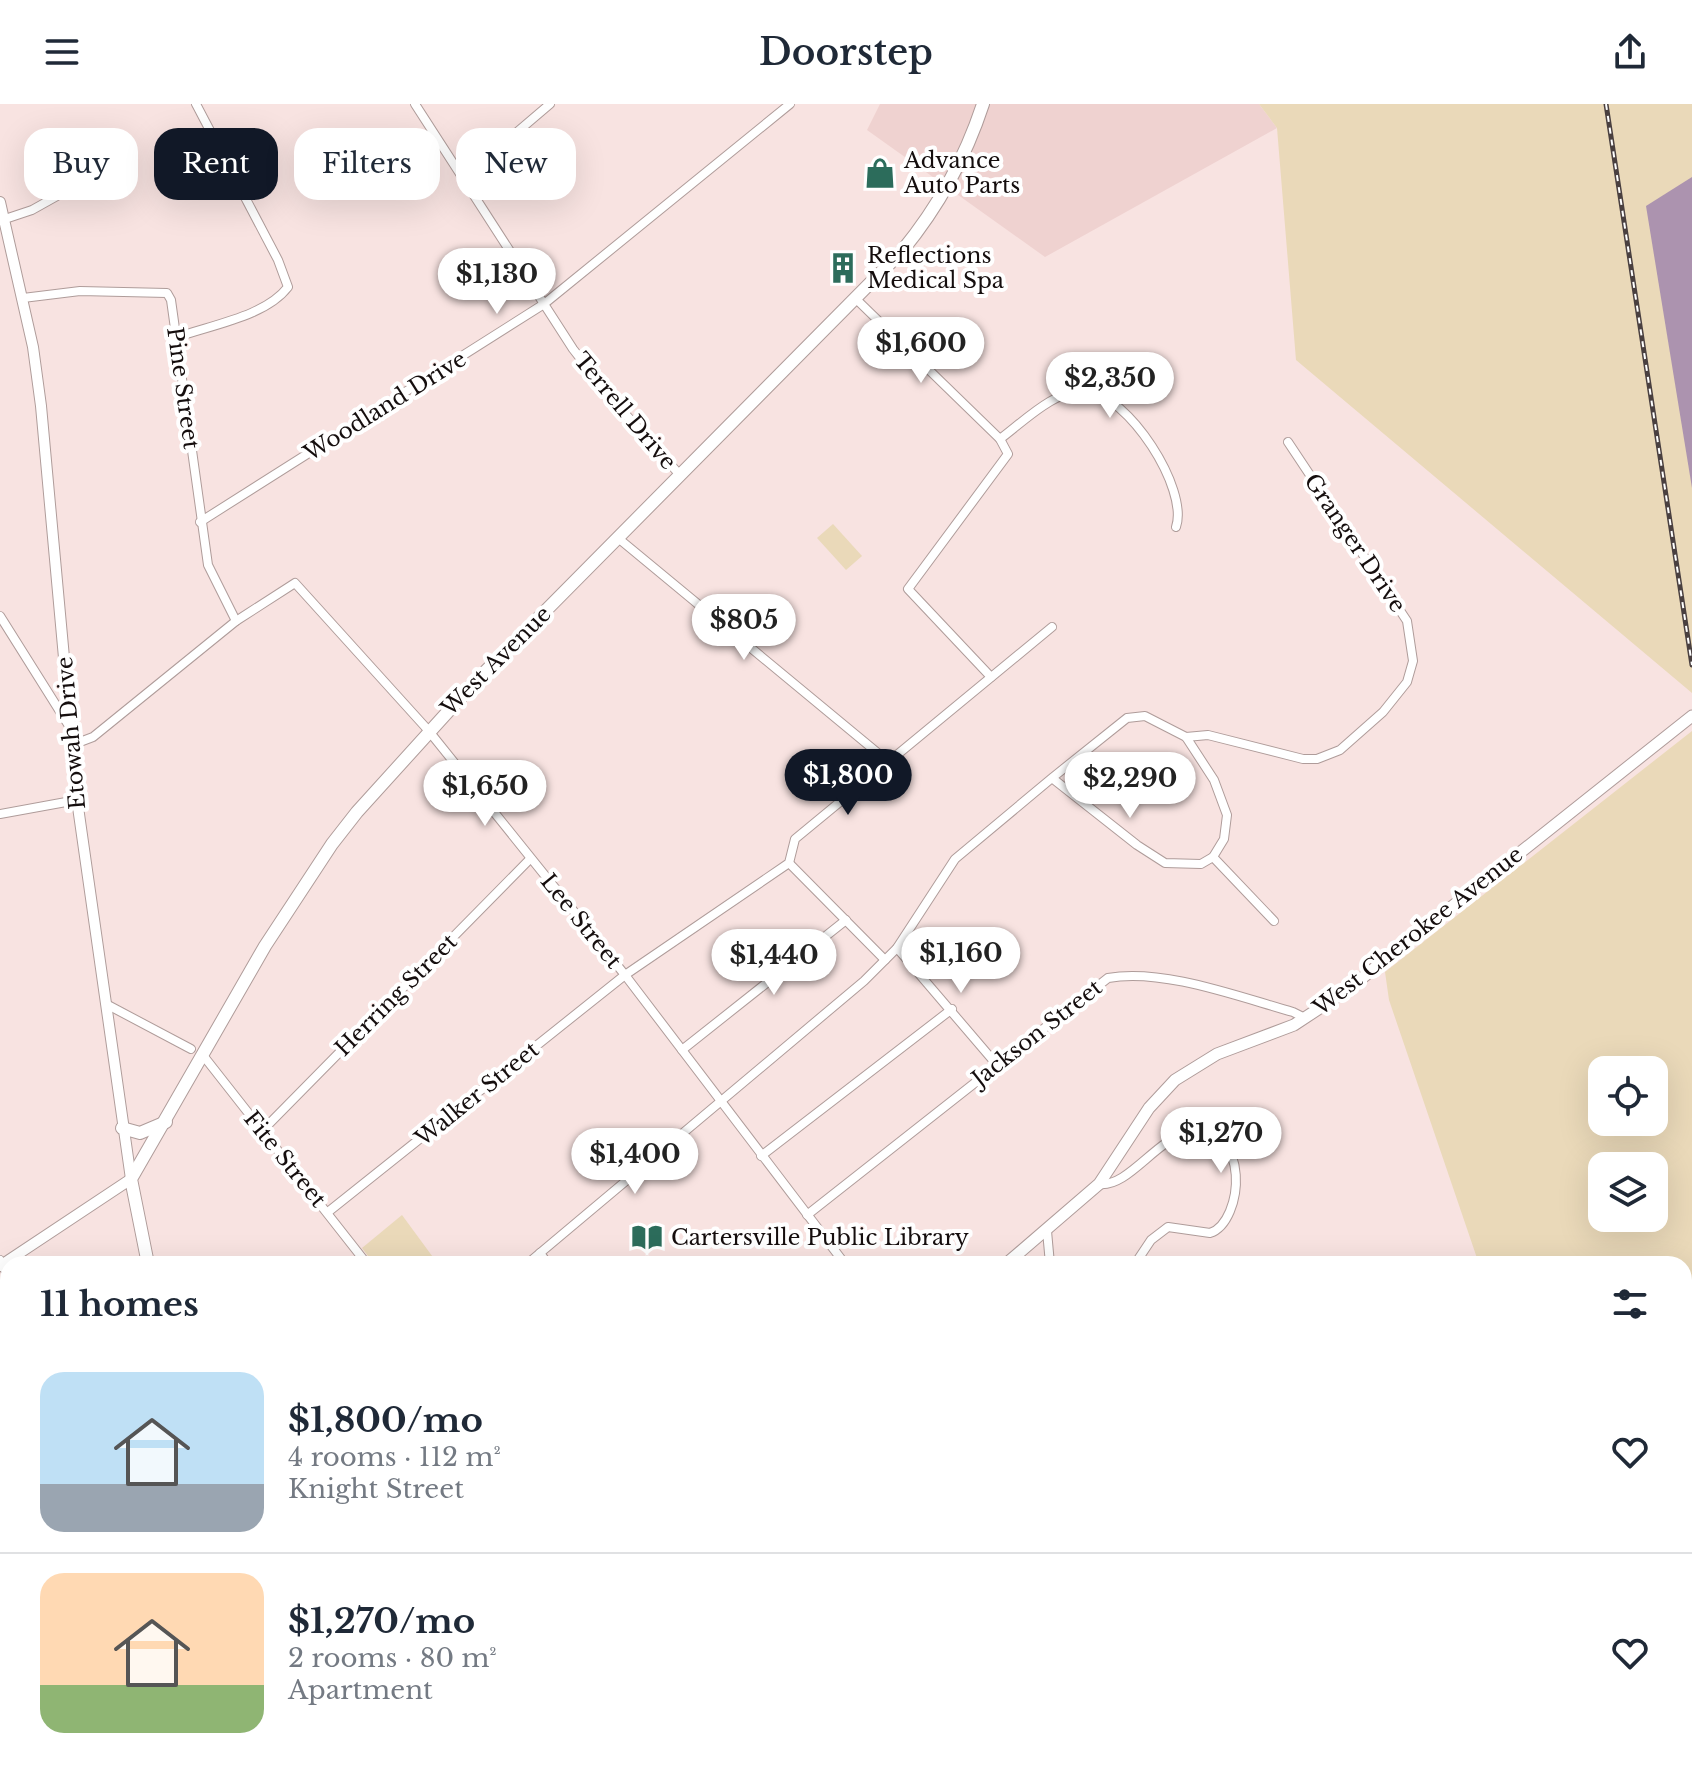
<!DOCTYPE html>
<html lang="en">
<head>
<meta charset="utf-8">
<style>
	:root { --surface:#fff; --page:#f6f6f7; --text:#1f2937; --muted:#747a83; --line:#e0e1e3; --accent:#111827 }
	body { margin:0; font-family:"Libre Baskerville",serif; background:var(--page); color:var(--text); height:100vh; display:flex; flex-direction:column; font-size:30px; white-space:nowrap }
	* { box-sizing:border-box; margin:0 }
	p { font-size:26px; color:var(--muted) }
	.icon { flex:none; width:44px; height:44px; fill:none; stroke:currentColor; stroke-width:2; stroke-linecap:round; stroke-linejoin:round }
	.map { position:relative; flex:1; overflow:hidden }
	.panel { position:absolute; left:0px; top:1152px; width:1692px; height:514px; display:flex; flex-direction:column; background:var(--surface); border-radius:24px 24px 0 0; box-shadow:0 8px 32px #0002 }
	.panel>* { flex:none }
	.hud { position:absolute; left:24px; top:24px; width:800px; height:72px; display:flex; gap:16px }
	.fabs { position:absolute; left:1588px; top:952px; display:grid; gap:16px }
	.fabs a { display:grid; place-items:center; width:80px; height:80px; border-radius:16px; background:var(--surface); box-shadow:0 8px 32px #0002; font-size:40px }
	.price { position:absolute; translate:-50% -68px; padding:0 18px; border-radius:28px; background:#fff; color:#222; font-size:26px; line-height:52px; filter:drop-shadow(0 2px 4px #0008) }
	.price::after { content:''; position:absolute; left:50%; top:48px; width:24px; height:18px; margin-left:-12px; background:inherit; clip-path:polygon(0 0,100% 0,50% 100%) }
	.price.active { background:var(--accent); color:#fff }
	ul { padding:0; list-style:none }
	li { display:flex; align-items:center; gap:24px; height:200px; padding:0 40px }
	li+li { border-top:2px solid var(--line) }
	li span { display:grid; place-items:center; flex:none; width:224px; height:160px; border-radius:24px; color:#555 }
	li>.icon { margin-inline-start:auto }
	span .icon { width:96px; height:96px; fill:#fffc; stroke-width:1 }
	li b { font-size:34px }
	h2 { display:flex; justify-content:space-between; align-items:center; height:96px; padding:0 40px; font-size:34px }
	.chip { padding:0 28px; border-radius:24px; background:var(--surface); box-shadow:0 8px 32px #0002; font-size:28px; line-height:72px }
	.chip.active { background:var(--accent); color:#fff }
	header { display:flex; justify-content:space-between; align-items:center; height:104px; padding:0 40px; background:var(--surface); font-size:36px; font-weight:600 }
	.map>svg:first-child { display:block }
	.built { fill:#efd2d0 }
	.green { fill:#ead9b9; fill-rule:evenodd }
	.water { fill:#ac93af }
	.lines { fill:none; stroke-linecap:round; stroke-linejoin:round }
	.stream { stroke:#ac93af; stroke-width:2 }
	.minor-casing { stroke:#af9c9a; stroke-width:10 }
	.tertiary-casing { stroke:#af9c9a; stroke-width:12 }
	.secondary-casing { stroke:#af9c9a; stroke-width:13 }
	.primary-casing { stroke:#af9c9a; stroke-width:14 }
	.minor { stroke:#fff; stroke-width:8 }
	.tertiary { stroke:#fff; stroke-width:10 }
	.secondary { stroke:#fff; stroke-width:11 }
	.primary { stroke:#fff; stroke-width:12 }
	.rail-casing { stroke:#4a4040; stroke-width:5 }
	.rail { stroke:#fff; stroke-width:2; stroke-dasharray:6; stroke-linecap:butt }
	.labels { text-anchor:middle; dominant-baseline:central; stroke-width:8; stroke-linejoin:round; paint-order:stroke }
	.poi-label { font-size:22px; fill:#150e0e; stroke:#fff; text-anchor:start }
	.street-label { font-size:22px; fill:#150e0e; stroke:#fff }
</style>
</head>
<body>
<header><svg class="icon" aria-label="menu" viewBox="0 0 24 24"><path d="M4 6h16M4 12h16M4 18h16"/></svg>Doorstep<svg class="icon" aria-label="share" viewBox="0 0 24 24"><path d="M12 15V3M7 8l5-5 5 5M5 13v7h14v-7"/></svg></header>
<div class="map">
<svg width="1692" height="1665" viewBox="0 0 1692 1665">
	<rect width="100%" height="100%" fill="#f8e3e1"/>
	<g class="built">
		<path d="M880,0H1259L1277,24L1045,153L867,26Z"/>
		<path d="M8,1495V1658H308L316,1665H0V1507Z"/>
	</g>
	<g class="green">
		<path d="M1259,0H1692V589L1296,256L1277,24Z"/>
		<path d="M833,420L862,452L846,466L817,434Z"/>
		<path d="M1692,627V1665H1602L1590,1658H1684V1160H1479L1389,896L1385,868ZM1654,966V1018H1602V966ZM1654,1062V1114H1602V1062Z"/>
		<path d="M402,1111L438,1160H374L362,1144Z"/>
	</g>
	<path class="water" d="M1692,73V384L1646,102Z"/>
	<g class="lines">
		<g class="stream">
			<path d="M1684,1379L1692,1377"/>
			<path d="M1684,1466L1692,1452"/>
			<path d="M1571,1665L1575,1658"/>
		</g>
		<defs>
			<g id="minor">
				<path d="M415,0L573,245L611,294L680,371"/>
				<path d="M463,74L550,0"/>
				<path d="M5,115L32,106L66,87"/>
				<path d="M23,194L80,187L167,189L171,196L208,461L236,517"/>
				<path d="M856,195L1000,335L1008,350L908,485L991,573"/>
				<path d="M175,234C210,221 265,213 288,183L278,156L196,0"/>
				<path d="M1000,335C1022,319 1056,284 1086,287C1128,290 1189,385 1176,423"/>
				<path d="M200,418L544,200L790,0"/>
				<path d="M618,434L890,659"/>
				<path d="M0,512L71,625"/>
				<path d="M1186,633L1208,631L1303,655H1317L1340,646L1383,608L1407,578L1413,557L1407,517L1288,338"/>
				<path d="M72,641L93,633L236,517L295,479L428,626L625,871L845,1160"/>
				<path d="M0,710L77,696"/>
				<path d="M1213,753L1274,817"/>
				<path d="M789,759L885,856"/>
				<path d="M897,844L997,961"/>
				<path d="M106,900L191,945"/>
				<path d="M682,946L846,816"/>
				<path d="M202,950L367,1160"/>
				<path d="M262,1027L530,755"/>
				<path d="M761,1052L952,905"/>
				<path d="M1099,1080C1128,1084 1157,1034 1188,1029C1252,1018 1244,1118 1210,1129L1168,1123L1151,1136L1135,1160"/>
				<path d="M328,1108L625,871L789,759L795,735L1052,523"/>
				<path d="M807,1111L1108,874C1163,864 1239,893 1293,908L1305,914"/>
				<path d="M1047,1127L1050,1160"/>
				<path d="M540,1149L548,1160"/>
				<path d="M0,1156L8,1172"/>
				<path d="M527,1160L864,877L897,844L955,755L1052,674L1127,614L1145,612L1186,633L1214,676L1227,711L1224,735L1213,753L1201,760L1165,759L1137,741L1052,674"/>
				<path d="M0,1437L8,1443"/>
				<path d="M0,1520L8,1508"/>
				<path d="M794,1658L811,1665"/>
				<path d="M527,1665L534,1658"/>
				<path d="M1243,1665L1246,1658"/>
			</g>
			<path id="tertiary" d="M0,98L33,243L41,302L77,696L131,1075L0,1162"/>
			<g id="secondary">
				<path d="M1006,1160L1099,1080L1149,1004L1175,976L1217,950L1294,921L1347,886L1692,612"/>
				<path d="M315,1658L324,1665"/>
				<path d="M1362,1658L1375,1665"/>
				<path d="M367,1665L376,1658"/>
			</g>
			<g id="primary">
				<path d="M122,1024L140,1029L166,1018"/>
				<path d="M148,1160L131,1075L265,842L332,740L357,708L473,580L902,147C939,102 965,55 983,0"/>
				<path d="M131,1665L136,1658"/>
			</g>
		</defs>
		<use href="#minor" class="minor-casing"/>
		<use href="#tertiary" class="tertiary-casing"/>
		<use href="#secondary" class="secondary-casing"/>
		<use href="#primary" class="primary-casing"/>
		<use href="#minor" class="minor"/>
		<use href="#tertiary" class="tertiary"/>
		<use href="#secondary" class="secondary"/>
		<use href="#primary" class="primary"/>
		<defs>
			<path id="rail" d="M1606,0L1692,561"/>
		</defs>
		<use href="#rail" class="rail-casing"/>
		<use href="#rail" class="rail"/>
	</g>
	<defs>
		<symbol id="shop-bare" viewBox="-9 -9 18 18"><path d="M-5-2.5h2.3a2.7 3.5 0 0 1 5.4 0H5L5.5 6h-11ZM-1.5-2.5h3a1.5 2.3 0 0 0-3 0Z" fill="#2c6c5b" stroke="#fff" stroke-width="2.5" paint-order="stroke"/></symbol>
		<symbol id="building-bare" viewBox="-9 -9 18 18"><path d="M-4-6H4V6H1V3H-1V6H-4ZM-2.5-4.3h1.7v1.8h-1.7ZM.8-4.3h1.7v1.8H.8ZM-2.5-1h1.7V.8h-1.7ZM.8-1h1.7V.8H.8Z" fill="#2c6c5b" stroke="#fff" stroke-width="2.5" paint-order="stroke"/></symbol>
		<symbol id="library-bare" viewBox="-9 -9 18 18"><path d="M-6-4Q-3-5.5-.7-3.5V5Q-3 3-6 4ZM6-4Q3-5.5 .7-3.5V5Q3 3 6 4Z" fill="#2c6c5b" stroke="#fff" stroke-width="2.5" paint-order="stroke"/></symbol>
	</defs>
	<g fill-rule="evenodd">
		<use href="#shop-bare" x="858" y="47" width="44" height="44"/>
		<use href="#building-bare" x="821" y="142" width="44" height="44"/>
		<use href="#library-bare" x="625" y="1111" width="44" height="44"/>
	</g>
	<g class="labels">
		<g class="poi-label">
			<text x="904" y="56">Advance<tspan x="904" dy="25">Auto Parts</tspan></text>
			<text x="867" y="151">Reflections<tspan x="867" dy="25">Medical Spa</tspan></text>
			<text x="671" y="1133">Cartersville Public Library</text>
		</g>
		<g class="street-label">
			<text transform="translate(183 284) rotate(82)">Pine Street</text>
			<text transform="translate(385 302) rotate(-32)">Woodland Drive</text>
			<text transform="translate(625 307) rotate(50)">Terrell Drive</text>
			<text transform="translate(1355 439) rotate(56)">Granger Drive</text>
			<text transform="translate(496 557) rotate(-45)">West Avenue</text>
			<text transform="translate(71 629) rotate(-95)">Etowah Drive</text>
			<text transform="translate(581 817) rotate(51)">Lee Street</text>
			<text transform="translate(1418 827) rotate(-38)">West Cherokee Avenue</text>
			<text transform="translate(396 891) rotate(-45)">Herring Street</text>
			<text transform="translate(1037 929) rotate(-38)">Jackson Street</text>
			<text transform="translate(477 990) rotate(-39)">Walker Street</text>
			<text transform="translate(285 1055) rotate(51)">Fite Street</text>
		</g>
	</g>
</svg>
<div class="fabs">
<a><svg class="icon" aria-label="locate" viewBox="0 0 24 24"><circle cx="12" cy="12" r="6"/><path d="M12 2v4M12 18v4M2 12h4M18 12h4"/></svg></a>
<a><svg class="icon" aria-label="layers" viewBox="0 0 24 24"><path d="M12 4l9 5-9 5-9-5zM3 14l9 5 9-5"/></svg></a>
</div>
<b class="price" style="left:497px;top:212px">$1,130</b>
<b class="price" style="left:921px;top:281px">$1,600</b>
<b class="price" style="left:1110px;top:316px">$2,350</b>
<b class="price" style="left:744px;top:558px">$805</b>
<b class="price active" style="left:848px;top:713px">$1,800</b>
<b class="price" style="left:1130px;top:716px">$2,290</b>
<b class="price" style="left:485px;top:724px">$1,650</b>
<b class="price" style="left:961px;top:891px">$1,160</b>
<b class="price" style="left:774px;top:893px">$1,440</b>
<b class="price" style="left:1221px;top:1071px">$1,270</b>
<b class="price" style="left:635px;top:1092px">$1,400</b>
<div class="hud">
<a class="chip">Buy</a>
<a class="chip active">Rent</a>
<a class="chip">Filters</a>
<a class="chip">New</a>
</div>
<section class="panel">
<h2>11 homes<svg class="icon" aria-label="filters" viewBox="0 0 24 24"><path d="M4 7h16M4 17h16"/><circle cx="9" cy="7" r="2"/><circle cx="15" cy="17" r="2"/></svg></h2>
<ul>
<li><span style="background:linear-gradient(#bfe0f5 70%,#9aa5b1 0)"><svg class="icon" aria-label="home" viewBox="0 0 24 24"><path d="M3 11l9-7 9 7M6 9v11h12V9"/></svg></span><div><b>$1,800/mo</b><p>4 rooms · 112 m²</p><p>Knight Street</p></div><svg class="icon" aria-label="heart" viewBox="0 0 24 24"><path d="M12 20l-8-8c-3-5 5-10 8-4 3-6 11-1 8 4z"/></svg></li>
<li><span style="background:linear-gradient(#ffd9b3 70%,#8fb573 0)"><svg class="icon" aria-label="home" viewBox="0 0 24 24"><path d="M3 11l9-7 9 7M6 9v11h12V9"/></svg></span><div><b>$1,270/mo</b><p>2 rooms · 80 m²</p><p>Apartment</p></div><svg class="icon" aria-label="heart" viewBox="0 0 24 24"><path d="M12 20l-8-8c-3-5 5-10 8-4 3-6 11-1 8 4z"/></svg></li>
</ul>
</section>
</div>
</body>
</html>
